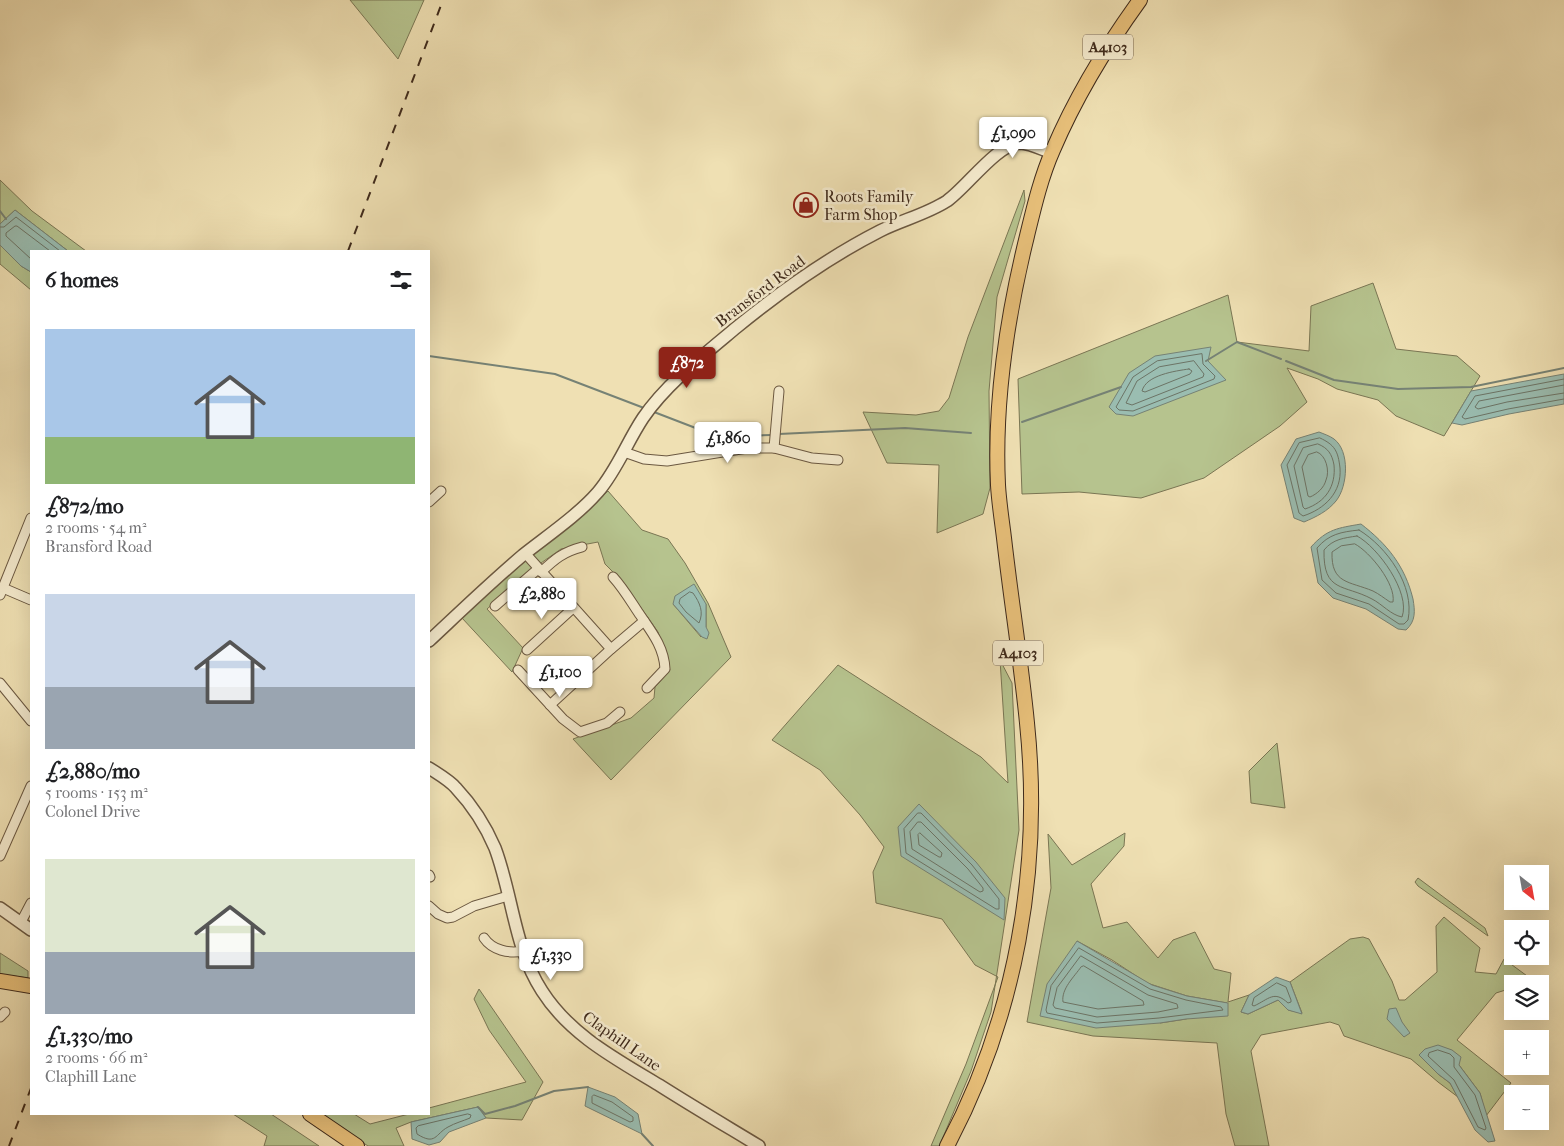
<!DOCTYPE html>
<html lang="en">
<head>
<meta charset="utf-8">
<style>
	:root { --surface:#fff; --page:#f2f2f2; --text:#202124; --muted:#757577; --accent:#8f2418 }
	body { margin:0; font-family:"IM FELL French Canon",serif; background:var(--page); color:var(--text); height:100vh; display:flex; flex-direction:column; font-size:19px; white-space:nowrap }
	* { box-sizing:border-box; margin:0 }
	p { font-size:16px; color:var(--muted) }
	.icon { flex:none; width:28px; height:28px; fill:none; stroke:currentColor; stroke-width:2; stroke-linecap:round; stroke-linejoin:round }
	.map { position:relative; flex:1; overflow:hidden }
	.sheet { position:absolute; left:30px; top:250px; width:400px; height:865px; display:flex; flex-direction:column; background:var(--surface); border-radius:0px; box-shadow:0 5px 20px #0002 }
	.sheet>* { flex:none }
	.needle { width:32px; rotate:149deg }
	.buttons { position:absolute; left:1504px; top:865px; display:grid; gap:10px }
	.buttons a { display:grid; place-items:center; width:45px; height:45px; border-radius:0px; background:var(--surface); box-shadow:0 5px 20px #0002; font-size:25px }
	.price { position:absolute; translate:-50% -42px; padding:0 11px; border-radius:5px; background:#fff; color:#222; font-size:16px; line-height:32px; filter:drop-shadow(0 1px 2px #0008) }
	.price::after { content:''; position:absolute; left:50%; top:30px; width:15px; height:11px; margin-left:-8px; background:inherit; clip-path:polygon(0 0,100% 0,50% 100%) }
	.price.current { background:var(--accent); color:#fff }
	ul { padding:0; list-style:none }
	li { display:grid; align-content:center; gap:10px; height:265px; padding:0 15px }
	li span { display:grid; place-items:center; height:155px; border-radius:0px; color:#555 }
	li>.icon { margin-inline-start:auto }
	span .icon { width:90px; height:90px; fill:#fffc; stroke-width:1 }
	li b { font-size:21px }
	h2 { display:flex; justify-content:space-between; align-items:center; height:60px; padding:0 15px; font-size:21px }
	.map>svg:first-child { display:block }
	.green { fill:#b6c38e; stroke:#7a7654; fill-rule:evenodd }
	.water { fill:#9abdb1; stroke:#768275 }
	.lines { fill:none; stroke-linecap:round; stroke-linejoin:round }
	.shore { stroke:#6c7466; stroke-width:1 }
	.stream { stroke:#768275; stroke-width:2 }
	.minor-casing { stroke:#6b5841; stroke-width:11 }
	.tertiary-casing { stroke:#6b5841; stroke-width:14 }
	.trunk-casing { stroke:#3f2a1b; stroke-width:16 }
	.minor { stroke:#f5ebce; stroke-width:9 }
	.tertiary { stroke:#f5ebce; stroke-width:11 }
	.trunk { stroke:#e8c07a; stroke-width:14 }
	.rail { stroke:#3f2a1b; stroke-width:2; stroke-dasharray:9 9; stroke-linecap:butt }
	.labels { text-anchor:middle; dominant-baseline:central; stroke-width:5; stroke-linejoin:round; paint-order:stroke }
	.shield { fill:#f5ebce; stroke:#766451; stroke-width:1 }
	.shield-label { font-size:15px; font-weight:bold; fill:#3f2a1b }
	.poi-label { font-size:16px; fill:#3f2a1b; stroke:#f5ebce; text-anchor:start }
	.street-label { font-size:16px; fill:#3f2a1b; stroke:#f5ebce }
</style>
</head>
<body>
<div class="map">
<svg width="1564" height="1146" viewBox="0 0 1564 1146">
	<rect width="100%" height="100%" fill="#efe0b3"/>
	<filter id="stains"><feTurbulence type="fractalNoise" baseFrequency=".004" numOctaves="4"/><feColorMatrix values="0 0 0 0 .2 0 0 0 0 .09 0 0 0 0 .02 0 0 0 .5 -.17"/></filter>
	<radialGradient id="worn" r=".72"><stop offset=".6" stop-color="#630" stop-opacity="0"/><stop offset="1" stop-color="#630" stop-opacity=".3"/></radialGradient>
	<g class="green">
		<path d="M350,0H424L398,59Z"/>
		<path d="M0,180L32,211L86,251H68L15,210L0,224Z"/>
		<path d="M1024,190L1025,201L997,297L989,391L990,488L983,514L937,533L939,465L887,463L863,412L916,415L939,411L949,398L968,337Z"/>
		<path d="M0,245L21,266L31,272V290L0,264Z"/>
		<path d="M1373,283L1396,349L1457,356L1480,376L1444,436L1396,416L1378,400L1337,389L1318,379L1287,368L1307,402L1280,426L1204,478L1141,498L1079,492L1022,494L1018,379L1228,295L1237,342L1309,351L1311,306Z"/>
		<path d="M608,491L642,530L668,539L685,563L708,603L731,657L611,780L573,739L631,718L654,698L655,687L670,670L658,632L623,582L605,564L598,542L561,549L531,570L487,609L523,648L512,672L462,618L497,584L584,513ZM673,604H706V627L701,637Z"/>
		<path d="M1000,660L1012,683L1019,830L991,1012L971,1071L941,1142L939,1146H931L966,1064L998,977L975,965L942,919L876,903L873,872L884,847L860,815L820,770L772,740L838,665L981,757L1008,783Z"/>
		<path d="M1277,743L1285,808L1251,803L1249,771Z"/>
		<path d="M1125,833L1124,846L1091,884L1103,928L1127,922L1158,958L1173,940L1195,932L1214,969L1231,973L1228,1002L1249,995L1241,1012L1248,1014L1278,1000L1288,1010L1302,1013L1290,982L1350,939L1363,937L1369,939L1392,981L1399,1000H1405L1437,972L1436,926L1444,917L1480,948L1475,972L1496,974L1504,959L1538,984H1512V988L1496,993L1457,1040L1511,1083L1486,1116L1480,1093L1459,1065L1438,1074L1450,1083L1458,1097L1438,1082L1411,1059L1344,1036L1339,1025L1330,1022L1261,1035L1251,1051L1269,1146H1235L1226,1114L1217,1043L1093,1036L1027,1022L1051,888L1048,834L1072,865ZM1077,941L1112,960L1147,983L1187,996L1227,1003L1186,1019L1160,1023Z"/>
		<path d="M1418,878L1485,928L1488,936L1418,886L1415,882Z"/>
		<path d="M0,953L28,971V978L0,974Z"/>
		<path d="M479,989L543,1082L522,1120L486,1118L478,1107L411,1122L396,1128L404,1146H368L319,1114H354L370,1124L409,1114H429V1108L526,1082L489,1030L474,999Z"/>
		<path d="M233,1114H271L319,1146H264L267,1136Z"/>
	</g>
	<g class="water">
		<path d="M15,210L68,251H31V272L21,266L0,245V224Z"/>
		<path d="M1211,347L1208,361L1226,380L1133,416L1116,414L1109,407L1129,373L1155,356Z"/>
		<path d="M1564,374V404L1509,414L1462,425L1452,423L1471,391Z"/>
		<path d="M1319,432C1324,434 1330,436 1334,439C1350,451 1348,486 1336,501C1328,511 1316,517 1304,522L1294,518L1281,465L1296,439Z"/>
		<path d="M1361,524C1387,544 1405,566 1413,599C1415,611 1416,621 1406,630L1398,629L1366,609L1333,598L1318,583L1311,547C1327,529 1338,528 1361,524Z"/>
		<path d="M694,584L706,604V627L709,633L707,639L702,637L673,604L675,596Z"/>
		<path d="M919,804L976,862L1005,898L1004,920L901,856L898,827Z"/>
		<path d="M1077,941L1152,985L1187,996L1228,1003V1016L1186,1019L1160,1023L1096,1028L1040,1016L1047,984Z"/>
		<path d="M1276,977L1290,982L1302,1014L1288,1010L1278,1000L1248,1014L1241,1012L1249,995Z"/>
		<path d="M1396,1008L1402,1022L1410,1033L1404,1037L1387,1019L1389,1009Z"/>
		<path d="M1438,1045L1452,1050L1461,1057L1459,1065L1480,1093L1495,1141L1488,1142L1475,1130L1450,1083L1438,1074L1419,1055L1425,1049Z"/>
		<path d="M588,1087L615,1097L638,1114L642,1134L585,1106Z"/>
		<path d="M478,1107L486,1118L449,1132L440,1142L429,1145L412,1139L411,1122Z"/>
	</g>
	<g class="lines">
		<g class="shore">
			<path d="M0,227H4L16,217L60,251"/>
			<path d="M31,259L6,236V233L15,226H17L50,251"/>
			<path d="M1202,354L1203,364L1215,376L1214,379L1133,411L1119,410L1116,407L1133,377L1157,361Z"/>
			<path d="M1194,361L1204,374L1203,377L1132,405L1126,403L1137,381L1159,367Z"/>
			<path d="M1189,369L1192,371L1190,374L1145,392L1142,391C1146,375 1175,371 1189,369Z"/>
			<path d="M1564,379L1475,396L1462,417L1465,419L1508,409L1564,399"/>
			<path d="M1564,385L1479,401L1475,407L1478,409L1507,402L1564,393"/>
			<path d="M1320,438C1335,445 1338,451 1340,468C1342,492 1325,509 1303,516L1299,513L1287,465L1299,443Z"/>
			<path d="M1318,444C1328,448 1332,454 1334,465C1336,486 1326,502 1305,509L1303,507L1294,466L1303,448Z"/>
			<path d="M1317,452C1326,455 1330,471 1326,480C1324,488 1317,494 1310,497L1308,496L1302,467L1308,455Z"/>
			<path d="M1359,530C1387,547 1415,586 1408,620L1404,624H1399L1369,604L1336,593L1322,580L1317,548C1329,534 1341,532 1359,530Z"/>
			<path d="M1357,536C1378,547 1411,593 1402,617C1391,615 1382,604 1372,599C1344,584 1323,593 1324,550C1333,539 1344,538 1357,536Z"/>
			<path d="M1355,544C1370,552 1396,584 1393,602H1390C1384,598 1379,594 1373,591C1349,581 1331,584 1332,552L1341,546Z"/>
			<path d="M690,592L693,593C700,603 704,612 699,623L686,612L679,603L680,599Z"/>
			<path d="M918,813H921L972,865L999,899V909H996L906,853L904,829Z"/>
			<path d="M918,822H921L968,869L983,888V891L980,892L912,849L910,832Z"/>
			<path d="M920,833L942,853L941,857H939L919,845L918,835Z"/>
			<path d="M1079,948L1150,989L1186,1000L1221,1007L1223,1010L1159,1018L1097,1023L1047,1013L1046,1010L1051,986Z"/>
			<path d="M1081,956L1148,995L1177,1004L1178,1008L1158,1012L1097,1017L1055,1008L1053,1005L1057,988Z"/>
			<path d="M1084,966L1143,1001L1144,1005L1098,1009L1063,1002C1061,989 1074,977 1081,967Z"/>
			<path d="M1277,983L1286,987L1291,1000V1002L1288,1003C1274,990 1269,999 1254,1006L1252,1005L1254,998Z"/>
			<path d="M1438,1050L1450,1054L1454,1058V1067L1475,1095L1486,1128L1485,1130L1478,1127L1454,1080L1428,1056L1429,1053Z"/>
			<path d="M594,1095L612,1102L633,1117V1121L630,1122L592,1103V1097Z"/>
			<path d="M468,1114L471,1115L470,1118C463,1121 455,1123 448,1127C435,1134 436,1146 417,1134L416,1128L418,1126Z"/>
		</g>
		<g class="stream">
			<path d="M0,211L6,219"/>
			<path d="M429,356L555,374L644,408"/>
			<path d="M1206,361L1237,342L1281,359"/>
			<path d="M1286,361L1334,380L1398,389L1471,387L1564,368"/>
			<path d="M654,412L719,437L771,435"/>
			<path d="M1022,422L1121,387"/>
			<path d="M779,434L905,428L971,433"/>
			<path d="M478,1107L485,1114L515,1106L554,1091L588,1087"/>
			<path d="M642,1134L653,1146"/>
		</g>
		<defs>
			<g id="minor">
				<path d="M774,448L779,391"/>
				<path d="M624,452L644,459L667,461L747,448H774L812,458L838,460"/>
				<path d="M429,502L441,491"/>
				<path d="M525,553L611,649"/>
				<path d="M541,572C555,559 563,552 582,547"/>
				<path d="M613,577C623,588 630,600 638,612C650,630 664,646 665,669L647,688"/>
				<path d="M3,588L31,600"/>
				<path d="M0,595L31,518"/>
				<path d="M495,606L538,569"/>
				<path d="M527,650L573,608"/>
				<path d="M518,670L563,719L580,732L607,723L620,712"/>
				<path d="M0,683L31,721"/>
				<path d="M550,705L611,649L644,621"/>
				<path d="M0,856L31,786"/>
				<path d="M429,875L430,877"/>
				<path d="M429,906L438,914L447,918L453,917L474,906L508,896"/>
				<path d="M21,922L31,903"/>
				<path d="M484,938C492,950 509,954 523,951"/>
				<path d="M0,1017L5,1012"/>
			</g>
			<g id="tertiary">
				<path d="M429,641C460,612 490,583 523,555C547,536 578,515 598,492C617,470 627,442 643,418C666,384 706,353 737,327C781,291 829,257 880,231C902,220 927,214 947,201C967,187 997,144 1020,143C1030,143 1043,150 1052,153"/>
				<path d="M429,768C438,774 449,780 456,788C472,805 486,827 495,848C513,896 514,948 542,991C570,1035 616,1059 659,1085C692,1106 726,1126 759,1146"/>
				<path d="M0,908L31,930"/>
			</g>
			<g id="trunk">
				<path d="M0,981L31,986"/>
				<path d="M310,1114L357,1146"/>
				<path d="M947,1146C1016,1016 1042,869 1027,723C1021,661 1011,600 1004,538C1002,521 999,503 998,485C994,401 1007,317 1027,236C1034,207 1041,177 1053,150C1076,96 1106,47 1140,0"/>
			</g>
		</defs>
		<use href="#minor" class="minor-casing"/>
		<use href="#tertiary" class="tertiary-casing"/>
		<use href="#trunk" class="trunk-casing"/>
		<use href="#minor" class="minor"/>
		<use href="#tertiary" class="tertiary"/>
		<use href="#trunk" class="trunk"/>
		<g class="rail">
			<path d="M348,251L443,0"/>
			<path d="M9,1146L31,1088"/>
		</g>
	</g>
	<defs>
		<symbol id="shop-ring" viewBox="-11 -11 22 22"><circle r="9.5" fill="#f5ebce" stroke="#8f2418" stroke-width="1.5"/><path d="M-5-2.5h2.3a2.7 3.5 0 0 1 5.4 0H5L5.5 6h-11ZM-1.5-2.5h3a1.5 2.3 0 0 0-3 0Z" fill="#8f2418"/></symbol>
	</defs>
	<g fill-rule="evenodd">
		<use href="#shop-ring" x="792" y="191" width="28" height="28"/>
	</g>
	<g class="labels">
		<g class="shield">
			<rect x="1083" y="34.5" width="50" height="25" rx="4"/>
			<rect x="993" y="640.5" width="50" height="25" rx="4"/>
		</g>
		<g class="shield-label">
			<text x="1108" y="47">A4103</text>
			<text x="1018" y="653">A4103</text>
		</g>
		<g class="poi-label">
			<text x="824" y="196">Roots Family<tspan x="824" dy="18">Farm Shop</tspan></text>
		</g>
		<g class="street-label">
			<text transform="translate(760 291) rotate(-37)">Bransford Road</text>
			<text transform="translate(622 1041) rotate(35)">Claphill Lane</text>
		</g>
	</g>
	<rect width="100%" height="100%" filter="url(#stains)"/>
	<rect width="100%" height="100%" fill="url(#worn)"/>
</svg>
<div class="buttons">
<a><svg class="needle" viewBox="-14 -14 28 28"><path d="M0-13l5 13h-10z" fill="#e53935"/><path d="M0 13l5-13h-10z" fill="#757577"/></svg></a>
<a><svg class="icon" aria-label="locate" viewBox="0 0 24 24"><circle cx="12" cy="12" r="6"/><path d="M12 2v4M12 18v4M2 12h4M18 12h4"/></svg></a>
<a><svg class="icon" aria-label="layers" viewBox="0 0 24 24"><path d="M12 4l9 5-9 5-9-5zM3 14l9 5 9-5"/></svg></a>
<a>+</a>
<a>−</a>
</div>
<b class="price" style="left:1013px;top:159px">£1,090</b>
<b class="price current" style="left:687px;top:389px">£872</b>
<b class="price" style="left:728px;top:464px">£1,860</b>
<b class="price" style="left:542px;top:620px">£2,880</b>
<b class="price" style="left:560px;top:698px">£1,100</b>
<b class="price" style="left:551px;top:981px">£1,330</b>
<section class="sheet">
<h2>6 homes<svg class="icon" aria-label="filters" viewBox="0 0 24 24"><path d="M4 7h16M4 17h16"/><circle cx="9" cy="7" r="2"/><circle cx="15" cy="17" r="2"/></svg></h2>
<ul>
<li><span style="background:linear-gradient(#a9c7e8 70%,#8fb573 0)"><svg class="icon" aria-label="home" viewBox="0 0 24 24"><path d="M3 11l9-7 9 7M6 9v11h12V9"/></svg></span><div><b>£872/mo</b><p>2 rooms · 54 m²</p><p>Bransford Road</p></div></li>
<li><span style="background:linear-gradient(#c9d6e8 60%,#9aa5b1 0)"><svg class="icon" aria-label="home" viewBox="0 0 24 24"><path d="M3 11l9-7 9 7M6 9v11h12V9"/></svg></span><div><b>£2,880/mo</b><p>5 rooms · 153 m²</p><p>Colonel Drive</p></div></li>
<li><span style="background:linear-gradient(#dfe7d0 60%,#9aa5b1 0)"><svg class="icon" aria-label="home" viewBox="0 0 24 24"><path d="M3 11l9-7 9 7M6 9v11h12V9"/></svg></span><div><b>£1,330/mo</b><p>2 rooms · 66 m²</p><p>Claphill Lane</p></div></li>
</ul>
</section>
</div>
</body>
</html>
